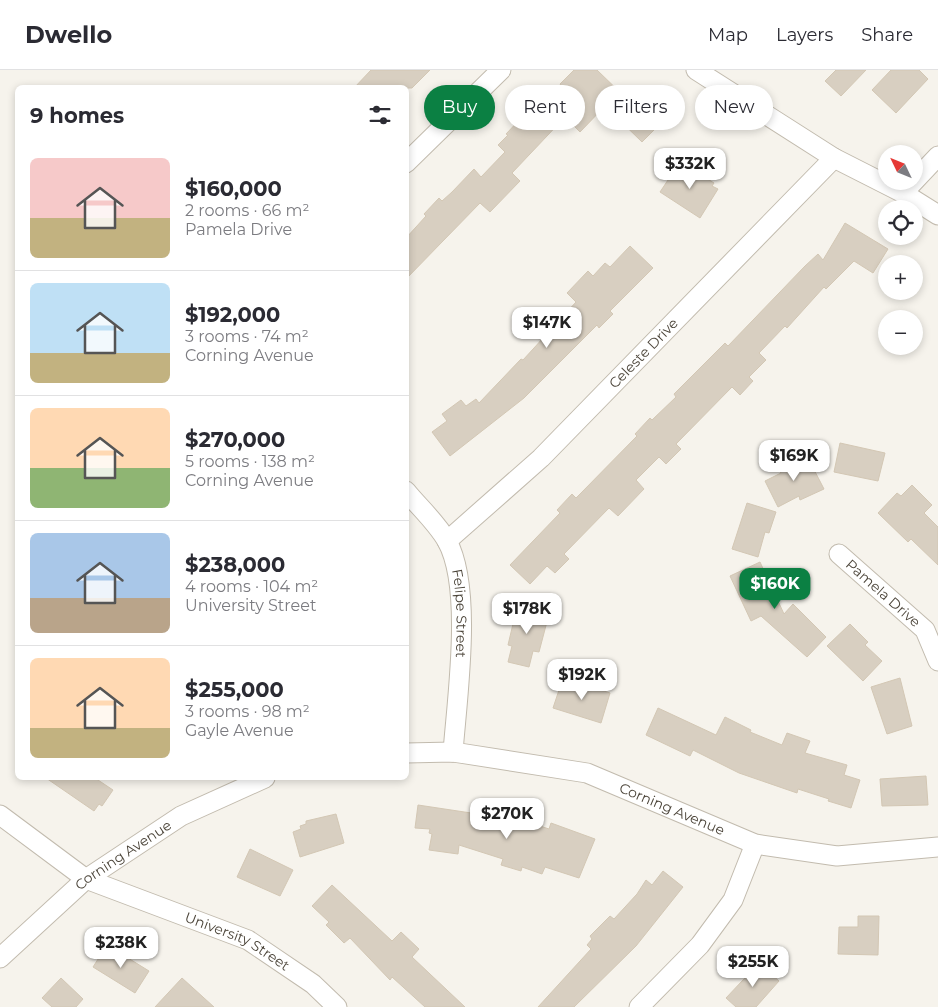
<!DOCTYPE html>
<html lang="en">
<head>
<meta charset="utf-8">
<style>
	:root { --surface:#fff; --page:#f7f7f7; --text:#2b2b33; --muted:#7c7c81; --line:#e1e1e2; --accent:#0b8043 }
	body { margin:0; font-family:Montserrat,sans-serif; background:var(--page); color:var(--text); height:100vh; display:flex; flex-direction:column; font-size:19px; white-space:nowrap }
	* { box-sizing:border-box; margin:0 }
	p { font-size:16px; color:var(--muted) }
	.icon { flex:none; width:28px; height:28px; fill:none; stroke:currentColor; stroke-width:2; stroke-linecap:round; stroke-linejoin:round }
	.map { position:relative; flex:1; overflow:hidden }
	.details { position:absolute; left:15px; top:15px; width:394px; height:695px; display:flex; flex-direction:column; background:var(--surface); border-radius:8px; box-shadow:0 2px 8px #0003 }
	.details>* { flex:none }
	.top-card { position:absolute; left:424px; top:15px; width:439px; height:45px; display:flex; gap:10px }
	.needle { width:32px; rotate:313deg }
	.tools { position:absolute; left:878px; top:75px; display:grid; gap:10px }
	.tools a { display:grid; place-items:center; width:45px; height:45px; border-radius:50%; background:var(--surface); box-shadow:0 2px 8px #0003; font-size:25px }
	.price { position:absolute; translate:-50% -42px; padding:0 11px; border-radius:10px; background:#fff; color:#222; font-size:16px; line-height:32px; filter:drop-shadow(0 1px 2px #0008) }
	.price::after { content:''; position:absolute; left:50%; top:30px; width:15px; height:11px; margin-left:-8px; background:inherit; clip-path:polygon(0 0,100% 0,50% 100%) }
	.price.active { background:var(--accent); color:#fff }
	ul { padding:0; list-style:none }
	li { display:flex; align-items:center; gap:15px; height:125px; padding:0 15px }
	li+li { border-top:1px solid var(--line) }
	li span { display:grid; place-items:center; flex:none; width:140px; height:100px; border-radius:8px; color:#555 }
	li>.icon { margin-inline-start:auto }
	span .icon { width:60px; height:60px; fill:#fffc; stroke-width:1 }
	li b { font-size:21px }
	h2 { display:flex; justify-content:space-between; align-items:center; height:60px; padding:0 15px; font-size:21px }
	.tag { padding:0 18px; border-radius:22px; background:var(--surface); box-shadow:0 2px 8px #0003; font-size:18px; line-height:45px }
	.tag.active { background:var(--accent); color:#fff }
	header { display:flex; align-items:center; gap:30px; box-sizing:border-box; height:70px; padding:0 25px; background:var(--surface); border-bottom:1px solid var(--line) }
	header strong { font-size:24px }
	nav { display:flex; gap:28px; margin-inline-start:auto; font-size:18px }
	.map>svg:first-child { display:block }
	.building { fill:#d8cfc1; stroke:#d3c7b4 }
	.lines { fill:none; stroke-linecap:round; stroke-linejoin:round }
	.street-casing { stroke:#c2bbae; stroke-width:21 }
	.street { stroke:#fff; stroke-width:19 }
	.labels { text-anchor:middle; dominant-baseline:central; stroke-width:4.5; stroke-linejoin:round; paint-order:stroke }
	.street-label { font-size:14px; fill:#4b4439; stroke:#fff }
</style>
</head>
<body>
<header>
<strong>Dwello</strong>
<nav><a>Map</a><a>Layers</a><a>Share</a></nav>
</header>
<div class="map">
<svg width="938" height="937" viewBox="0 0 938 937">
	<rect width="100%" height="100%" fill="#f6f3ec"/>
	<g class="building">
		<path d="M371,0H430L412,18H354Z"/>
		<path d="M574,0H597L628,30L635,23L650,37L645,41L659,55L642,72L605,36L580,62L565,47L512,103L520,111L490,142L480,133L406,209V168L426,146L424,144L439,128L442,131L452,122L474,99L481,107L505,82L498,75L508,65L506,64L522,47L524,49L530,42L534,46L562,17L560,14Z"/>
		<path d="M836,0H866L841,26L825,11Z"/>
		<path d="M891,0H919L928,9L896,43L872,20Z"/>
		<path d="M680,92L714,113L712,116L718,119L700,148L660,122Z"/>
		<path d="M845,153L888,179L873,203L854,191L826,219L824,217L787,258L785,256L759,283L766,290L749,307L753,311L740,325L732,317L676,374L681,379L666,394L659,387L636,410L644,419L618,446L609,438L564,484L569,489L555,503L547,496L530,514L510,495L560,443L557,440L572,424L576,428L582,422L637,366L635,364L650,348L652,350L676,327L674,324L725,273L728,276L805,196L818,184L823,190Z"/>
		<path d="M630,176L653,198L610,241L613,244L599,258L597,255L524,328L450,386L432,362L447,351L442,344L461,330L466,336L476,329L479,333L521,289L523,290L576,232L567,223L588,201L593,206L605,193L610,197Z"/>
		<path d="M840,373L885,383L878,411L834,402Z"/>
		<path d="M800,388L803,393L809,390L824,419L800,430L799,426L778,437L765,411L781,403L778,399Z"/>
		<path d="M912,415L932,435L924,443L938,457V495L911,469L908,472L878,443L897,423L901,426Z"/>
		<path d="M747,433L776,442L769,463L765,462L758,487L732,479Z"/>
		<path d="M760,492L784,544L793,534L826,567L807,587L761,546L751,551L730,506Z"/>
		<path d="M517,537L549,544L539,582L533,581L529,597L508,592L512,576L508,575Z"/>
		<path d="M850,554L868,572L865,575L882,591L863,611L827,576Z"/>
		<path d="M563,608L610,623L601,653L553,638Z"/>
		<path d="M900,608L912,656L887,664L871,617Z"/>
		<path d="M658,638L716,665L725,647L751,660L750,662L782,675L787,663L810,671L805,683L847,695L844,705L860,710L851,738L828,731L829,729L798,719L797,723L739,703L693,680L690,686L646,665Z"/>
		<path d="M926,706L928,735L882,736L880,709Z"/>
		<path d="M46,708H95L113,720L102,736L99,734L94,741Z"/>
		<path d="M418,735L491,746L492,740L549,759L551,753L595,769L579,808L545,797L542,804L522,797L521,801L501,795L503,789L459,775L458,784L429,780L432,764L429,763L430,759L415,758Z"/>
		<path d="M336,744L344,773L300,787L293,762L301,759L300,756L306,754V751Z"/>
		<path d="M250,779L293,800L280,826L237,807Z"/>
		<path d="M663,801L683,817L636,876L574,937H538L591,879L587,875L592,869L590,866L610,846L614,849L637,824L646,810L652,815Z"/>
		<path d="M332,815L392,871L401,862L419,879L412,887L465,937H425L392,907L390,910L350,868L344,873L326,855L329,852L312,836Z"/>
		<path d="M858,846H879L878,885L838,884L839,857H858Z"/>
		<path d="M107,875L149,901L135,923L93,897Z"/>
		<path d="M759,893L779,911L756,937H736L726,928Z"/>
		<path d="M61,908L83,929L76,937H52L42,928Z"/>
		<path d="M182,908L214,937H155Z"/>
	</g>
	<g class="lines">
		<defs>
			<g id="street">
				<path d="M696,0L834,88L903,123L938,145"/>
				<path d="M406,93L501,0"/>
				<path d="M903,123L938,86"/>
				<path id="s1" d="M406,421C419,437 437,453 447,471C473,518 457,628 453,682"/>
				<path id="s2" d="M447,471L541,388L834,88"/>
				<path id="s3" d="M839,484L925,560L938,591"/>
				<path id="s4" d="M406,683L453,682L587,703L755,774L837,786L938,777"/>
				<path id="s5" d="M0,745L86,809L248,870L313,914L337,937"/>
				<path id="s6" d="M0,888L86,809L181,746L265,708"/>
				<path d="M639,937L700,875L733,830L755,774"/>
			</g>
		</defs>
		<use href="#street" class="street-casing"/>
		<use href="#street" class="street"/>
	</g>
	<g class="labels">
		<g class="street-label">
			<text stroke="none"><textPath href="#s2" startOffset="272">Celeste Drive</textPath></text>
			<text stroke="none"><textPath href="#s3" startOffset="59">Pamela Drive</textPath></text>
			<text stroke="none"><textPath href="#s1" startOffset="139">Felipe Street</textPath></text>
			<text stroke="none"><textPath href="#s4" startOffset="275">Corning Avenue</textPath></text>
			<text stroke="none"><textPath href="#s6" startOffset="161">Corning Avenue</textPath></text>
			<text stroke="none"><textPath href="#s5" startOffset="271">University Street</textPath></text>
		</g>
	</g>
</svg>
<div class="tools">
<a><svg class="needle" viewBox="-14 -14 28 28"><path d="M0-13l5 13h-10z" fill="#e53935"/><path d="M0 13l5-13h-10z" fill="#7c7c81"/></svg></a>
<a><svg class="icon" aria-label="locate" viewBox="0 0 24 24"><circle cx="12" cy="12" r="6"/><path d="M12 2v4M12 18v4M2 12h4M18 12h4"/></svg></a>
<a>+</a>
<a>−</a>
</div>
<b class="price" style="left:690px;top:120px">$332K</b>
<b class="price" style="left:547px;top:279px">$147K</b>
<b class="price" style="left:794px;top:412px">$169K</b>
<b class="price active" style="left:775px;top:540px">$160K</b>
<b class="price" style="left:527px;top:565px">$178K</b>
<b class="price" style="left:582px;top:631px">$192K</b>
<b class="price" style="left:507px;top:770px">$270K</b>
<b class="price" style="left:121px;top:899px">$238K</b>
<b class="price" style="left:753px;top:918px">$255K</b>
<div class="top-card">
<a class="tag active">Buy</a>
<a class="tag">Rent</a>
<a class="tag">Filters</a>
<a class="tag">New</a>
</div>
<section class="details">
<h2>9 homes<svg class="icon" aria-label="filters" viewBox="0 0 24 24"><path d="M4 7h16M4 17h16"/><circle cx="9" cy="7" r="2"/><circle cx="15" cy="17" r="2"/></svg></h2>
<ul>
<li><span style="background:linear-gradient(#f6c9c9 60%,#c2b280 0)"><svg class="icon" aria-label="home" viewBox="0 0 24 24"><path d="M3 11l9-7 9 7M6 9v11h12V9"/></svg></span><div><b>$160,000</b><p>2 rooms · 66 m²</p><p>Pamela Drive</p></div></li>
<li><span style="background:linear-gradient(#bfe0f5 70%,#c2b280 0)"><svg class="icon" aria-label="home" viewBox="0 0 24 24"><path d="M3 11l9-7 9 7M6 9v11h12V9"/></svg></span><div><b>$192,000</b><p>3 rooms · 74 m²</p><p>Corning Avenue</p></div></li>
<li><span style="background:linear-gradient(#ffd9b3 60%,#8fb573 0)"><svg class="icon" aria-label="home" viewBox="0 0 24 24"><path d="M3 11l9-7 9 7M6 9v11h12V9"/></svg></span><div><b>$270,000</b><p>5 rooms · 138 m²</p><p>Corning Avenue</p></div></li>
<li><span style="background:linear-gradient(#a9c7e8 65%,#b9a48a 0)"><svg class="icon" aria-label="home" viewBox="0 0 24 24"><path d="M3 11l9-7 9 7M6 9v11h12V9"/></svg></span><div><b>$238,000</b><p>4 rooms · 104 m²</p><p>University Street</p></div></li>
<li><span style="background:linear-gradient(#ffd9b3 70%,#c2b280 0)"><svg class="icon" aria-label="home" viewBox="0 0 24 24"><path d="M3 11l9-7 9 7M6 9v11h12V9"/></svg></span><div><b>$255,000</b><p>3 rooms · 98 m²</p><p>Gayle Avenue</p></div></li>
</ul>
</section>
</div>
</body>
</html>
